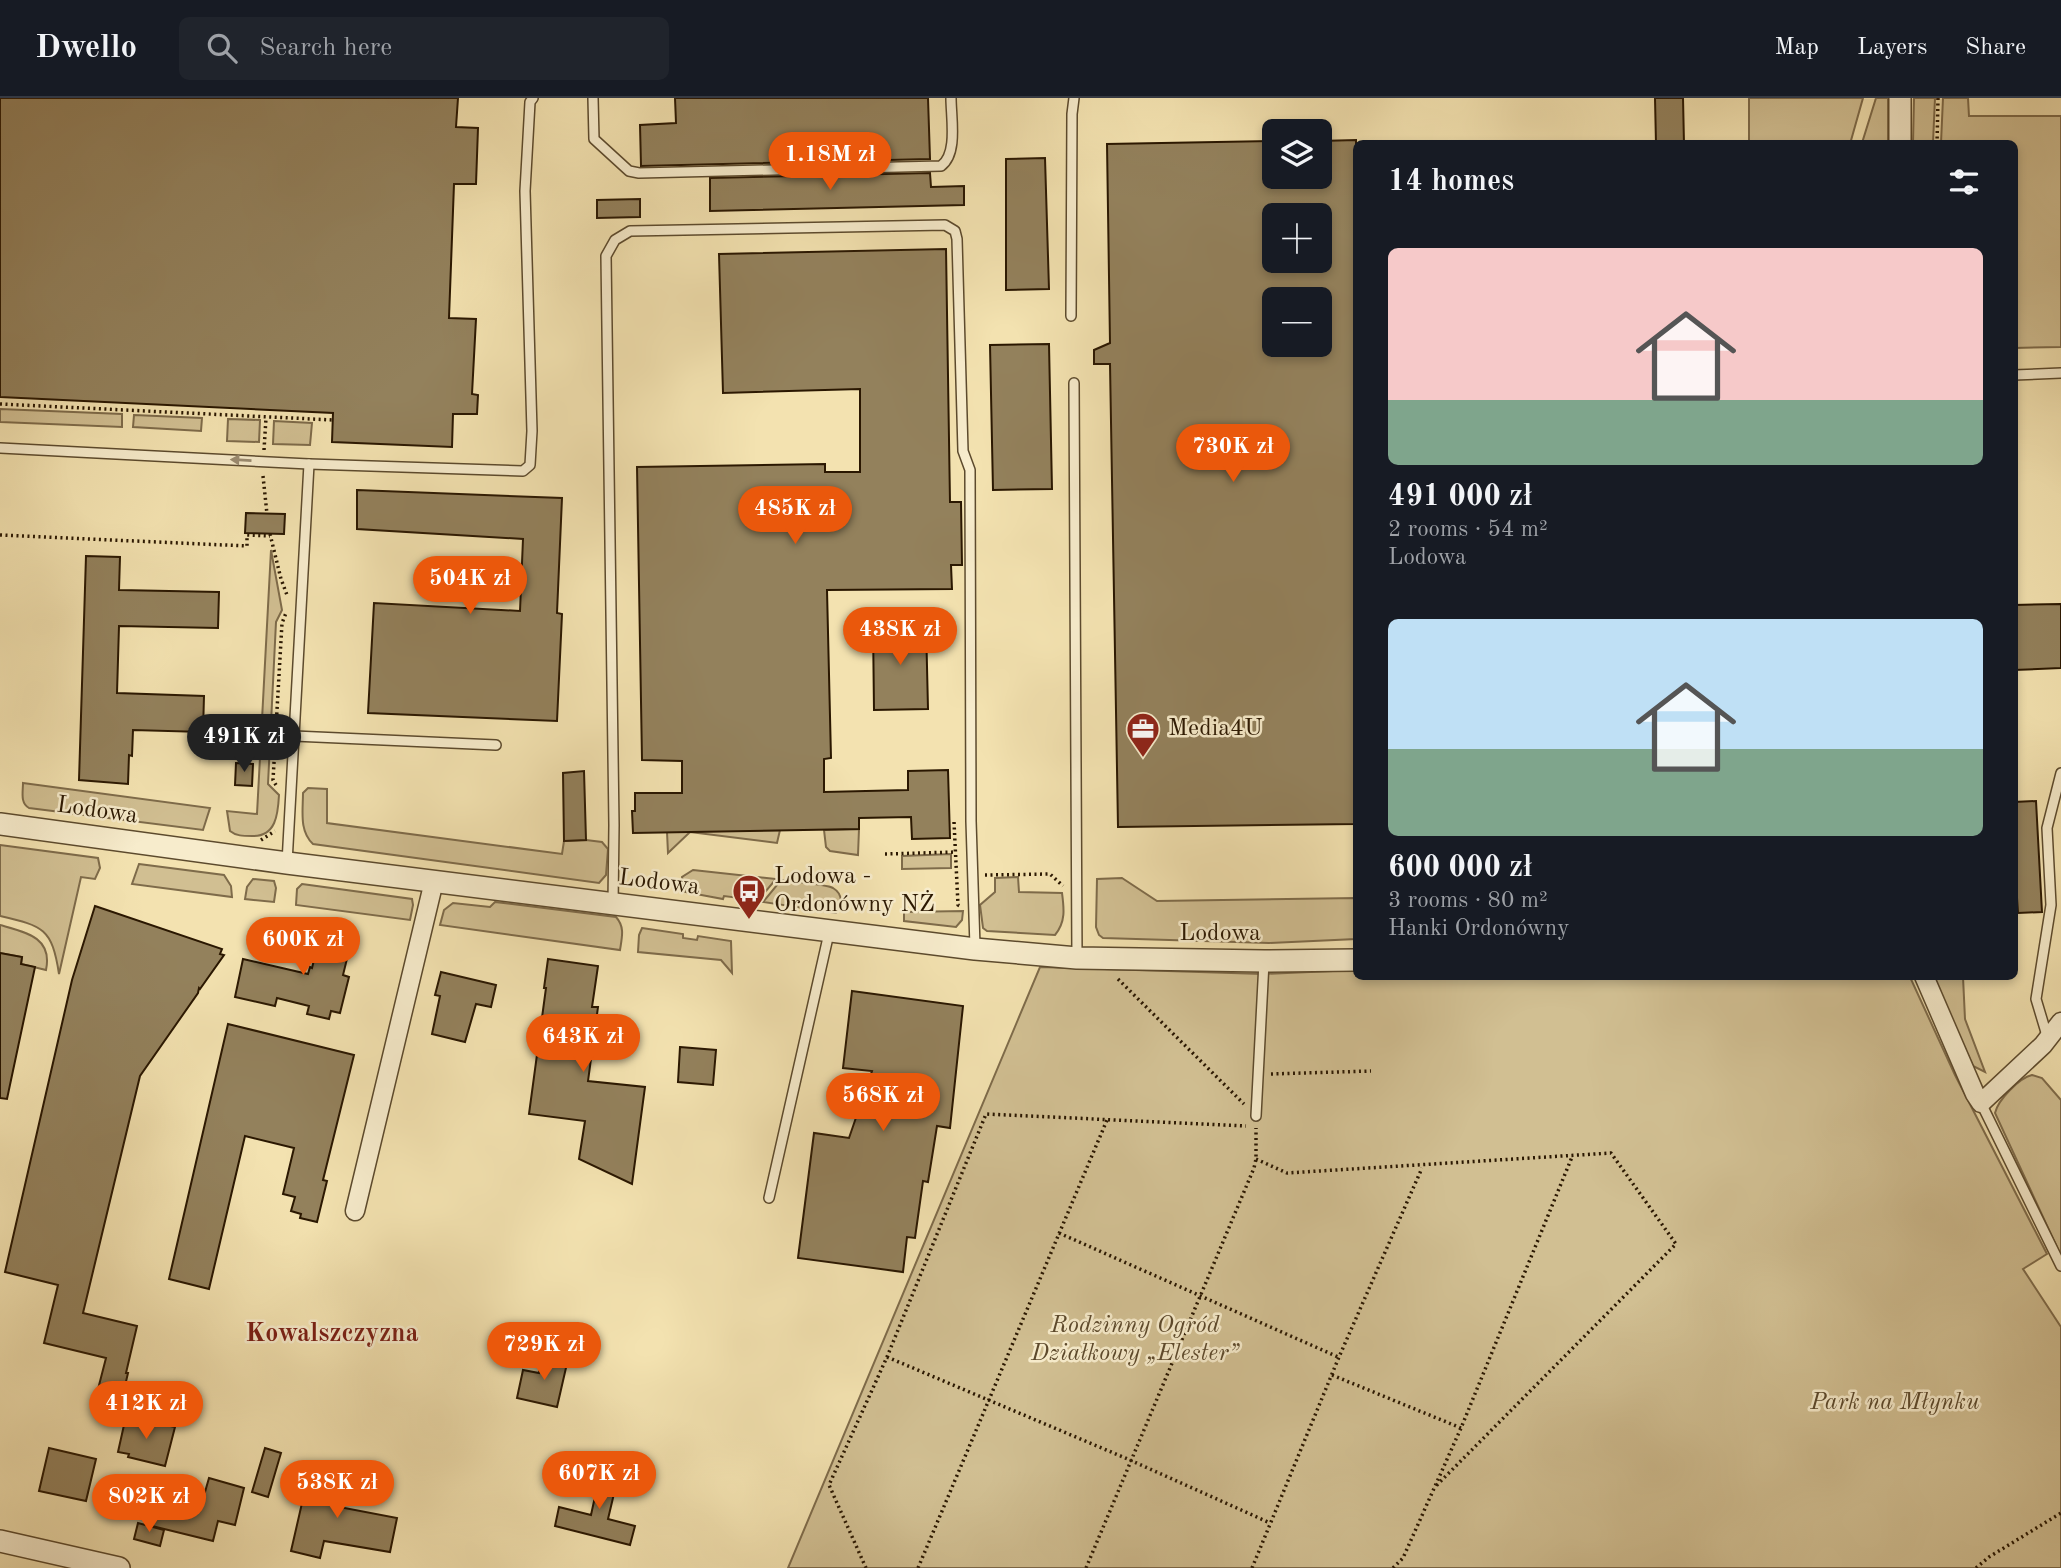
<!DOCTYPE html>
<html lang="en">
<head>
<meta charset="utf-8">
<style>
	:root { --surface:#171b24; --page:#20242c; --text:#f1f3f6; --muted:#9ea1a6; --line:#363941; --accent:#ea580c }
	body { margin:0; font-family:"Old Standard TT",serif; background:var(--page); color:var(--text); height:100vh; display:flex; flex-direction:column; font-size:26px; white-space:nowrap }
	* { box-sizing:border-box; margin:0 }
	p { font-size:23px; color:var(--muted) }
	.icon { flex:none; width:38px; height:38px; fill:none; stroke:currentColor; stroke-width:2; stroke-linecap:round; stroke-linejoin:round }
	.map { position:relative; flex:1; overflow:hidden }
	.drawer { position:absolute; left:1353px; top:42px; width:665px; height:840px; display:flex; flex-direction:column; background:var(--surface); border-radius:10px; box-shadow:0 4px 10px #0003 }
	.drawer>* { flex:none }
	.tools { position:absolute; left:1262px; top:21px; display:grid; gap:14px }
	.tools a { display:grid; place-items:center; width:70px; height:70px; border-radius:10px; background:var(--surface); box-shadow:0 4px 10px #0003; font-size:35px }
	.price { position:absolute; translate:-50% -60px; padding:0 16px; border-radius:24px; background:var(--accent); color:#fff; font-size:23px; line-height:46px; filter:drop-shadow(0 2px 4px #0008) }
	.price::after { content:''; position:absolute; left:50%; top:42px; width:21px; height:16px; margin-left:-10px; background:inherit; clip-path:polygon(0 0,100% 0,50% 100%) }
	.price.active { background:#222; color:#fff }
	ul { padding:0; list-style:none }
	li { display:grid; align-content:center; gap:14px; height:371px; padding:0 35px }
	li span { display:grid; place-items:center; height:217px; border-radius:10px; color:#555 }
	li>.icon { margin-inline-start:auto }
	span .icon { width:126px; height:126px; fill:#fffc; stroke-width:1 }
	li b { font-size:30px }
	h2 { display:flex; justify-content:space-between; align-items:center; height:84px; padding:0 35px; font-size:30px }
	header { display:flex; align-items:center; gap:42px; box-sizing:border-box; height:98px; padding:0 35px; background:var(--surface); border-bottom:2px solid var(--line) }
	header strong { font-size:33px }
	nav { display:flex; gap:38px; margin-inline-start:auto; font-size:24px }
	.search { width:490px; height:63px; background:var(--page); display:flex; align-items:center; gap:18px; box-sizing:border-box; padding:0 24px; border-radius:10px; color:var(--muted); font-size:26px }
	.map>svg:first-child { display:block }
	.green { fill:#d1bf92; stroke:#7e6b4a; stroke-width:2 }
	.building { fill:#93815c; stroke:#2a1701; stroke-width:2; fill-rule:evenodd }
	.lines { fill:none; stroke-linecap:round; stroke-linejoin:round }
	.service-casing { stroke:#5c4a2d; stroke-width:12 }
	.minor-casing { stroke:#5c4a2d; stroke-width:21 }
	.tertiary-casing { stroke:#5c4a2d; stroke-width:24 }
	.path { stroke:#2a1701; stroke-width:3.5; stroke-dasharray:2 3.5; stroke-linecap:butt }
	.service { stroke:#f7eccc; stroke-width:9 }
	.minor { stroke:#f7eccc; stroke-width:18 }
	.tertiary { stroke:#f7eccc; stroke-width:21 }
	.oneway { fill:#9b8c71 }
	.labels { text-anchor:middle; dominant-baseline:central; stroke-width:5; stroke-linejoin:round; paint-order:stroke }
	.poi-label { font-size:24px; fill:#2a1701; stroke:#f7eccc; text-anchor:start }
	.street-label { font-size:24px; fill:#2a1701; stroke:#f7eccc }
	.park-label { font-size:24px; font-style:italic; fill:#5c492c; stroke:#f7eccc }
	.neighbourhood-label { font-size:26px; font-weight:bold; fill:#7a1f14; stroke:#f7eccc }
</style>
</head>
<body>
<header>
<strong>Dwello</strong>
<div class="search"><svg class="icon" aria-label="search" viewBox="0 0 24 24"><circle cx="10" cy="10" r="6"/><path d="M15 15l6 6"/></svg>Search here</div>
<nav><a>Map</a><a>Layers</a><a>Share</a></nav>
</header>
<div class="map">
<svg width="2061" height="1470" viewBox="0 0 2061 1470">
	<rect width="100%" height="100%" fill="#f3e2b0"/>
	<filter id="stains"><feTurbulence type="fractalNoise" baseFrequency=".00286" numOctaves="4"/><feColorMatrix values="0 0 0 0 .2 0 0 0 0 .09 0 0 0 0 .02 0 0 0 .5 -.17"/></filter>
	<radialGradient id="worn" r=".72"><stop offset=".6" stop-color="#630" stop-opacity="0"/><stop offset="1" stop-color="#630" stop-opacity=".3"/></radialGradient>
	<g class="green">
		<path d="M1749,0H1863L1850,46L1749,45Z"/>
		<path d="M1876,0H1888V45H1862Z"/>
		<path d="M1914,0H1935L1933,45H1913Z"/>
		<path d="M1943,0H1968L1969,18H2061V249L2014,250V46L1941,45Z"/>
		<path d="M0,311L122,316V329L0,324Z"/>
		<path d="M134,317L202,320L201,333L133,329Z"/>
		<path d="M228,321L260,322L259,344L227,343Z"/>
		<path d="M274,323L312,325L310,347L273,346Z"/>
		<path d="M271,452L282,512L276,524L268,686L279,697C278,716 276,739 252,738C243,738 236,738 230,733L227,713L257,716Z"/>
		<path d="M23,685L210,710L203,732L29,710C20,705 23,694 23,685Z"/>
		<path d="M308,690L327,691V725L562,756L564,743L586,742L602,744L608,751L606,777L599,785L313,746C299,733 303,713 303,695Z"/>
		<path d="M859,731L858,757L830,753L826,749L824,732Z"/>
		<path d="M780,732L777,745L690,734L668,755L667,734Z"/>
		<path d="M0,747L98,760L100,770L95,781L81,779L59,876C52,830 43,828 0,818Z"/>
		<path d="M951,756V770L902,771V758Z"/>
		<path d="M139,766L224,777L231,788L232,799L132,786Z"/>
		<path d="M693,772L776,781L761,799L748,797L747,801L724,798L723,801L685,794L682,779Z"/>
		<path d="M1018,779L1019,794L1062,795C1064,810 1066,824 1055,837L987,833L983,830L980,807L995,794V780Z"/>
		<path d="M1122,780L1157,803L1356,800V841L1269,845L1103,840L1099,837L1096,829L1097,781Z"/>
		<path d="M253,781L274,783L276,790L274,804L245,801L247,789Z"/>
		<path d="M781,782C792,784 825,786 833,790C843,796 843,808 836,815L763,804Z"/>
		<path d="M302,786L412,801L413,807L410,822L296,807L297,791Z"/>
		<path d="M495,804L616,819C625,829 622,839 620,852L440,827L444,812L453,805L490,809Z"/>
		<path d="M963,813L962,822L956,829L904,823V814Z"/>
		<path d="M0,827C25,834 53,839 46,872L21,866L22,859L0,855Z"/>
		<path d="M642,830L683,836V840L697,842L698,838L731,843L732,875L721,862L638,854L639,837Z"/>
		<path d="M1040,869L1263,876L1356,872V878L1910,879L1955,977L2047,1156L2023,1171L2061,1229V1470H788Z"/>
		<path d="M1931,879H1963L1965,921L1985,974L1973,968Z"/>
		<path d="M2032,977L2042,980L2061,1002V1158L1995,1015C1998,1002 2019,980 2032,977Z"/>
	</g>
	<g class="building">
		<path d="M0,0H458L456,29L478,30L476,86H454L449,220L476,221L472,296L478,297L477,316H453L452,349L332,344L333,315L0,299Z"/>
		<path d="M675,0H928L930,61L641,68L640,27L676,25Z"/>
		<path d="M1655,0H1683L1684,46H1656Z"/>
		<path d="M1356,42V726L1118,729L1110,266H1094V252L1110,245L1107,46L1274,43V79H1320V43ZM1274,117H1320V163H1274ZM1274,201H1320V247H1274Z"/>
		<path d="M1045,60L1049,191L1006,192V61Z"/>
		<path d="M930,75L931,89L964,88V107L710,113V80Z"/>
		<path d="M640,101V119L597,120V102Z"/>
		<path d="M946,151L950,404H961L962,467H951L952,491L827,492L831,660L824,661V694L908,692V673L948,672L950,740L912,741L911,719L859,720V731L633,735L632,713H635V695H682V663L642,662L637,369L825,366V374H860V291L723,295L719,156Z"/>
		<path d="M1049,246L1052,391L993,392L990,247Z"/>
		<path d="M357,392L562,400L557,515L562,516L557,623L368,615L374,505L520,513L523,441L357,431Z"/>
		<path d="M246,415L285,416L284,436L245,435Z"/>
		<path d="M86,458L120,459L119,492L219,494L218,530L119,528L117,595L204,598L203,634L133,632L132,658L129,657L128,686L79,682Z"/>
		<path d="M2061,506V570L2014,572V507Z"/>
		<path d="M926,526L928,611L874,612L873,527Z"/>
		<path d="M236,665L253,666L252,688L235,687Z"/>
		<path d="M584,673L586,742L564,743L563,675Z"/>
		<path d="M2036,703L2042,814L2018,815L2014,755V704Z"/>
		<path d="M95,808L222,851L220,856L224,857L200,891L199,890L198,895L140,978L83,1215L137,1228L126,1275H128L121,1305L96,1299L106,1260L44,1245L58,1187L5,1174L72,882Z"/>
		<path d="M323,825L354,832L343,877L349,879L340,915L331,913L329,921L307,916L309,908L277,900L275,908L235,899L243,861L308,876L310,869L312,870Z"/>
		<path d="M0,855L22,859L21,866L35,869L7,1001L0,1000Z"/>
		<path d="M548,861L598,868L592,909H598L588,983L645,989L632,1086L579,1061L585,1023L529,1016L546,890H544Z"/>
		<path d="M441,874L496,887L491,909L476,906L465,944L432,936L440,898L435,897Z"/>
		<path d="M852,893L963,908L950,1030L937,1028L928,1084L923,1083L915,1140L907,1139L903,1174L798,1160L814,1035L849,1040L872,973L843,970Z"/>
		<path d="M228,926L354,957L323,1082L327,1083L317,1124L300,1120L301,1116L291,1113L295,1099L283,1096L294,1050L245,1038L209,1191L169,1181Z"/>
		<path d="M680,949L716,952L713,987L678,984Z"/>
		<path d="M543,1256L568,1261L557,1309L517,1300L523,1272L539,1275Z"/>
		<path d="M126,1318L175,1329L165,1368L128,1359L129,1356L118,1354Z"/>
		<path d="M49,1350L96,1361L86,1403L39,1393Z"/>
		<path d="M265,1350L281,1355L268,1399L252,1394Z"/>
		<path d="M603,1362L621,1366L608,1421L635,1428L630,1447L555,1428L559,1409L591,1417Z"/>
		<path d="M319,1366L341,1371L334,1408L397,1420L390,1454L324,1443L320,1460L291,1453L308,1379L315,1381Z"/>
		<path d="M209,1380L244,1390L235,1427L218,1423L213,1443L152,1428L163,1383L205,1394Z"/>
		<path d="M138,1425L164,1432L160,1448L134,1441Z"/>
	</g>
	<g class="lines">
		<defs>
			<g id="service">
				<path d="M593,0L594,41L629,73L639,75L941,68C958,56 951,20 951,0"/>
				<path d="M1071,218L1072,16L1074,0"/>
				<path d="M2014,277L2061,275"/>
				<path d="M1074,285L1077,860"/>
				<path d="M0,350L309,366L523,373L530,367L532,333L525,93L530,4L533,0"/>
				<path d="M294,638L496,647"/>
				<path d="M287,765L309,366"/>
				<path d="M613,806L614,727L606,158L615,142L630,133L945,127L955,133L957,141L963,353L970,372L971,723L975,849"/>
				<path d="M2048,941L2036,901L2051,807L2047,730L2061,675"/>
				<path d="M1981,1005L2061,1168"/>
				<path d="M1256,1018L1264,864"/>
				<path d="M769,1100L829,835"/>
			</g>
			<g id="minor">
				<path d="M1924,878L1975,996L1981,1005L2043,947L2061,924"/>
				<path d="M355,1113L434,783"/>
			</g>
			<g id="tertiary">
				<path d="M1900,46V0"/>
				<path d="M0,726L287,765L975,851L1077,860L1264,863L1356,862"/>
				<path d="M0,1443L119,1470"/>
			</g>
		</defs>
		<use href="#service" class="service-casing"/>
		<use href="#minor" class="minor-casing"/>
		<use href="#tertiary" class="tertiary-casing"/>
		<g class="path">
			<path d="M1937,46L1938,0"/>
			<path d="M0,306L333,322"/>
			<path d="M264,352L266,320"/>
			<path d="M263,378L267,416"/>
			<path d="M270,436L281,481L287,497"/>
			<path d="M0,437L247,448V437L270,438"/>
			<path d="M276,687L273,682L282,525L286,515"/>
			<path d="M954,724L958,807L962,809"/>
			<path d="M261,742L275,733"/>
			<path d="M885,756L956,754"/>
			<path d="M985,777L1050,776L1063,788"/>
			<path d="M1118,881L1244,1006"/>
			<path d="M1271,976L1371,973"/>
			<path d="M1256,1061L1287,1075L1611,1055L1676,1146L1434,1390"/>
			<path d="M1059,1135L1338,1259"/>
			<path d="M887,1259L1130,1362L1270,1425"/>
			<path d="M1332,1277L1461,1330"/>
			<path d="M866,1470L829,1387L887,1259L986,1016L1246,1028"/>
			<path d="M918,1470L1107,1022"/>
			<path d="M1086,1470L1254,1070L1256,1061V1030"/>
			<path d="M1252,1470L1339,1259L1422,1070"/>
			<path d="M1393,1470L1403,1460L1461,1330L1572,1059"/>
			<path d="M1976,1470L1989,1459L2061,1415"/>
		</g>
		<use href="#service" class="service"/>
		<use href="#minor" class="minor"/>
		<use href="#tertiary" class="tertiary"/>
	</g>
	<defs><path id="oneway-solid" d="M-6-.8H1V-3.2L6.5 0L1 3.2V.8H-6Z" transform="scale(1.75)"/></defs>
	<use class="oneway" href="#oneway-solid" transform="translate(241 362) rotate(-177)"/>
	<defs>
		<symbol id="office-pin" viewBox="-11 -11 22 30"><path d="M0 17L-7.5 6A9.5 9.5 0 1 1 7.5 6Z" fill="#8f2418" stroke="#f7eccc"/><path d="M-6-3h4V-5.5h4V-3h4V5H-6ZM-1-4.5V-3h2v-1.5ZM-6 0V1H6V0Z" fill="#fff"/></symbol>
		<symbol id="bus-pin" viewBox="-11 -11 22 30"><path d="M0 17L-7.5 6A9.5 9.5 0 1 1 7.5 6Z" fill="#8f2418" stroke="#f7eccc"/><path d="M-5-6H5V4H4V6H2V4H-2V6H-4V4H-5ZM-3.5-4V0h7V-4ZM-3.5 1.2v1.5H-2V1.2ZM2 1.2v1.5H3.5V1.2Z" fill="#fff"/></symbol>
	</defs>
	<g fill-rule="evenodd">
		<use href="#office-pin" x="1124" y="612" width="38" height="52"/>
		<use href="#bus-pin" x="730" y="774" width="38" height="52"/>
	</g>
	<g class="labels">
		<g class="poi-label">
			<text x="1168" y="631">Media4U</text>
			<text x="774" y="779">Lodowa -<tspan x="774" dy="28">Ordonówny NŻ</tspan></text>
		</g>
		<g class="street-label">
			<text transform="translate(97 713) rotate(8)">Lodowa</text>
			<text transform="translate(659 785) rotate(7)">Lodowa</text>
			<text x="1220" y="836">Lodowa</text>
		</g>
		<g class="park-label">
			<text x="1135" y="1228">Rodzinny Ogród<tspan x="1135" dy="28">Działkowy „Elester”</tspan></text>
			<text x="1895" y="1305">Park na Młynku</text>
		</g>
		<g class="neighbourhood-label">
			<text x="332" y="1236">Kowalszczyzna</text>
		</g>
	</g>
	<rect width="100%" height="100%" filter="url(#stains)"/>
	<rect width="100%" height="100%" fill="url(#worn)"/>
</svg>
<div class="tools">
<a><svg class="icon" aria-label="layers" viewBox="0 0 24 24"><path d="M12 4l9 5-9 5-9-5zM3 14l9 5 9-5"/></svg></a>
<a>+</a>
<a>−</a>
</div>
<b class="price" style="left:830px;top:94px">1.18M zł</b>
<b class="price" style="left:1233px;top:386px">730K zł</b>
<b class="price" style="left:795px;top:448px">485K zł</b>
<b class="price" style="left:470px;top:518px">504K zł</b>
<b class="price" style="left:900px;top:569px">438K zł</b>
<b class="price active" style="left:244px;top:676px">491K zł</b>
<b class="price" style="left:303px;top:879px">600K zł</b>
<b class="price" style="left:583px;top:976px">643K zł</b>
<b class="price" style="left:883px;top:1035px">568K zł</b>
<b class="price" style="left:544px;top:1284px">729K zł</b>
<b class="price" style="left:146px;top:1343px">412K zł</b>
<b class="price" style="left:599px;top:1413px">607K zł</b>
<b class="price" style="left:337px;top:1422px">538K zł</b>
<b class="price" style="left:149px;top:1436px">802K zł</b>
<section class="drawer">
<h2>14 homes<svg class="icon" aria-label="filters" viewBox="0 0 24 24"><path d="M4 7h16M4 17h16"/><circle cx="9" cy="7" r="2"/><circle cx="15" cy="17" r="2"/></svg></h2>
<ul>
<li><span style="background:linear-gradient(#f6c9c9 70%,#7fa58c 0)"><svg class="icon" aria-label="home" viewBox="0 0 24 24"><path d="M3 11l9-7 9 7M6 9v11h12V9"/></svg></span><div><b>491 000 zł</b><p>2 rooms · 54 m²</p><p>Lodowa</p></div></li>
<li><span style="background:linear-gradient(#bfe0f5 60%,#7fa58c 0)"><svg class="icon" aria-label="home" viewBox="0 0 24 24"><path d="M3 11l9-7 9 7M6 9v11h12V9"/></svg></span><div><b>600 000 zł</b><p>3 rooms · 80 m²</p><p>Hanki Ordonówny</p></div></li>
</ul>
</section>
</div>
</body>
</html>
